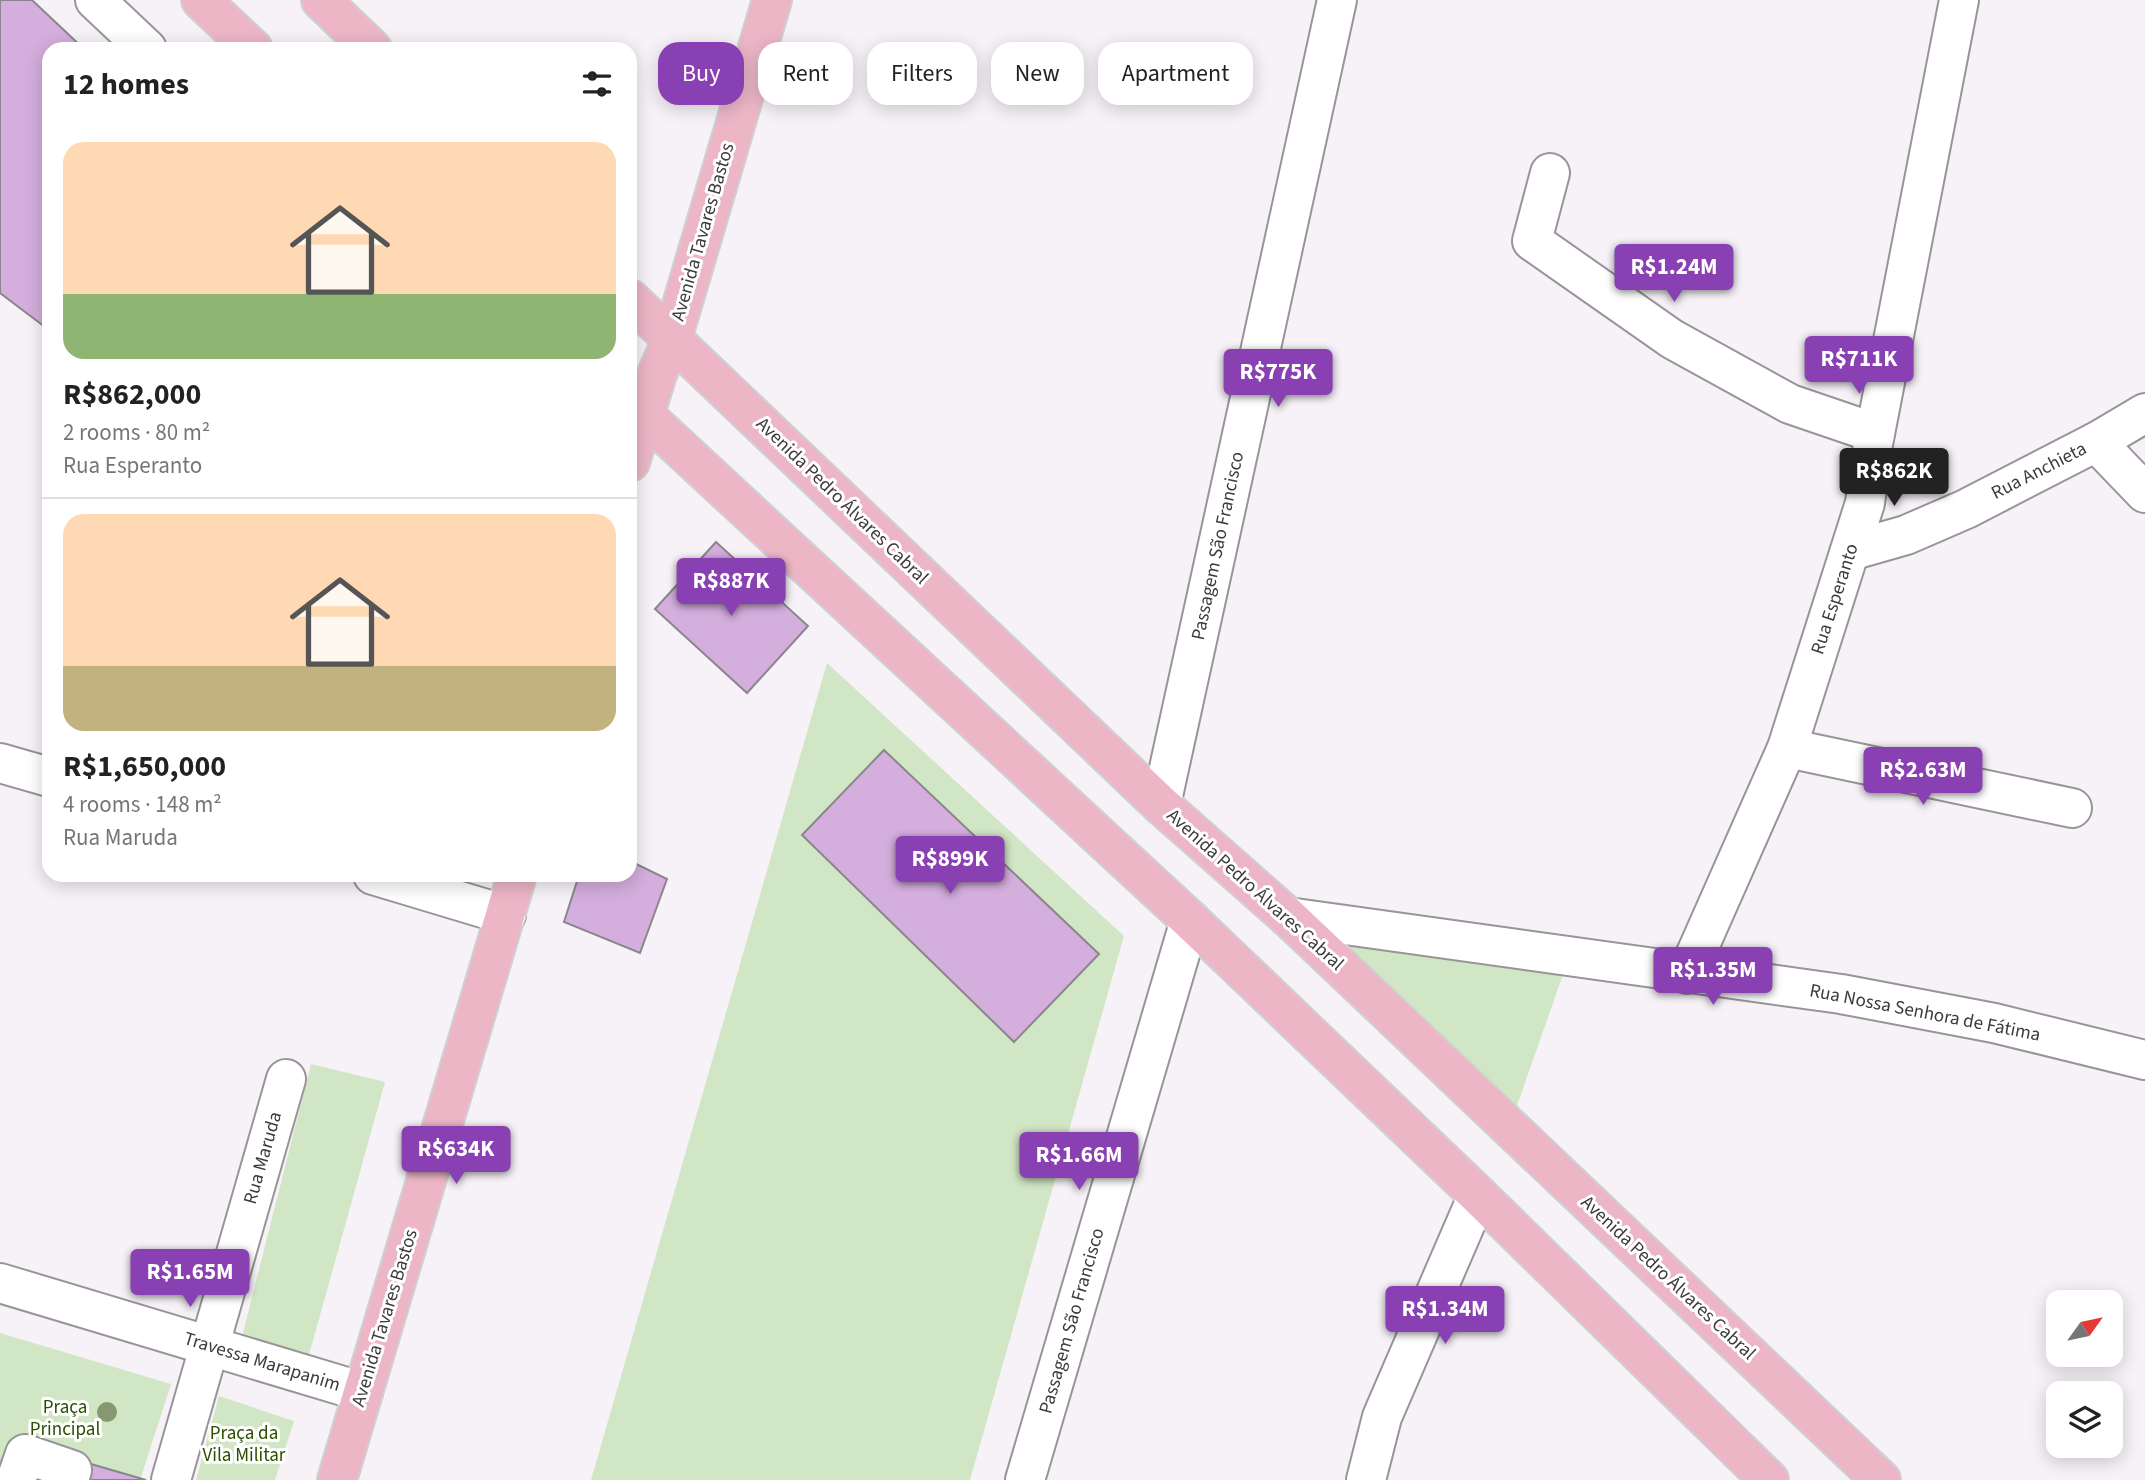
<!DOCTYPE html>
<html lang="en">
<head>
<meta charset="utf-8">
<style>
	:root { --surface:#fff; --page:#f2f2f2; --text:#222; --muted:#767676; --line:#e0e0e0; --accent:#8940b2 }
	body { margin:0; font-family:"Source Sans 3",sans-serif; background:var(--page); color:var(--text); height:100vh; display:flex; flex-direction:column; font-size:26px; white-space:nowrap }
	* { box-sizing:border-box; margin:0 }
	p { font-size:23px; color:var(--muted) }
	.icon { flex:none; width:38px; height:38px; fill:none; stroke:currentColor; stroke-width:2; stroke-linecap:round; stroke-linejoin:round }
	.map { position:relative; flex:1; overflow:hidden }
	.sheet { position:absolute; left:42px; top:42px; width:595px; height:840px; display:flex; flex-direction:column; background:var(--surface); border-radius:21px; box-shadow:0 4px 18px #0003 }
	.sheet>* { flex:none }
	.top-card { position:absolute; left:658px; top:42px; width:665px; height:63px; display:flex; gap:14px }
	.needle { width:46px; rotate:57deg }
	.tools { position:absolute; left:2046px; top:1290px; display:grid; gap:14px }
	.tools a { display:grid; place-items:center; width:77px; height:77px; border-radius:14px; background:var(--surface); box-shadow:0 4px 18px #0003; font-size:35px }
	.price { position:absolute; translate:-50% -60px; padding:0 16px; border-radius:7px; background:var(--accent); color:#fff; font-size:23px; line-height:46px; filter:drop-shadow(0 2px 4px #0008) }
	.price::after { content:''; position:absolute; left:50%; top:42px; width:21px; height:16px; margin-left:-10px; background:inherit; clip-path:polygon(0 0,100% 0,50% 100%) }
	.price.on { background:#222; color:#fff }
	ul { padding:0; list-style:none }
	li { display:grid; align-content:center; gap:14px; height:371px; padding:0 21px }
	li+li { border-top:2px solid var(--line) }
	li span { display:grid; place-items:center; height:217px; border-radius:21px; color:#555 }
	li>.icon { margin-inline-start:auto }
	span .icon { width:126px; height:126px; fill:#fffc; stroke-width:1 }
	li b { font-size:30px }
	h2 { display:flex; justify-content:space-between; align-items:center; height:84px; padding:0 21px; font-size:30px }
	.pill { padding:0 24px; border-radius:21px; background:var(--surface); box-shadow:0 4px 18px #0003; font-size:24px; line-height:63px }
	.pill.on { background:var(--accent); color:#fff }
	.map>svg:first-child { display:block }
	.green { fill:#d1e6c4 }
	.building { fill:#d4aedd; stroke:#8a868b; stroke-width:2 }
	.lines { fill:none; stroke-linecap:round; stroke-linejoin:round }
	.minor-casing { stroke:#989499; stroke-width:42 }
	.major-casing { stroke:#d0d0d0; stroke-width:42 }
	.minor { stroke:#fff; stroke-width:38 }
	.major { stroke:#ecb6c7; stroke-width:38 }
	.tree { fill:#879870 }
	.labels { text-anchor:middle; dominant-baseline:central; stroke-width:6; stroke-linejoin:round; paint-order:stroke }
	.street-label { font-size:19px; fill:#3c3a3c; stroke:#fff }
	.park-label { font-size:19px; fill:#2b4f00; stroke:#fff }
</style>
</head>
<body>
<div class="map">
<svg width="2145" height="1480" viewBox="0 0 2145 1480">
	<rect width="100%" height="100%" fill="#f7f2f8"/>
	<g class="green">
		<path d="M827,663L1124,936L970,1480H591Z"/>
		<path d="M1288,917L1565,969L1508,1131Z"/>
		<path d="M311,1064L385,1082L307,1362L241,1341Z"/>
		<path d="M0,1333L171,1384L140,1480H0Z"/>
		<path d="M219,1396L294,1421L275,1480H196Z"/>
	</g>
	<g class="building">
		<path d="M0,0H32L84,49H49V330L0,293Z"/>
		<path d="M716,542L808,626L747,693L655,609Z"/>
		<path d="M884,750L1099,954L1014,1042L802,835Z"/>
		<path d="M630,861L667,879L640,953L564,922L579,875H630Z"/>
		<path d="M91,1464L146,1480H86Z"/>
	</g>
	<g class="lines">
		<defs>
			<g id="minor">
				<path d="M95,0L147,49"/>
				<path d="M1550,173L1532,241L1672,339L1790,404L1875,433"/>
				<path d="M2096,442L2145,493"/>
				<path d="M1850,551L1906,535L1966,509L2096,442L2145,413"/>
				<path d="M1787,748L2072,808"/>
				<path d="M0,763L49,777"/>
				<path d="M1161,805L1337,0"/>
				<path d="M373,875L506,915"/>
				<path d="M1288,917L1841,994L1994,1023L2145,1060"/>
				<path d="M1687,974L1787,748L1865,503L1873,444L1959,0"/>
				<path d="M0,1283L363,1392"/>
				<path d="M16,1480L25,1454L72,1470L69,1480"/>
				<path d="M171,1480L286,1079"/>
				<path d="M1025,1480L1190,920"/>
				<path d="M1366,1480L1382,1417L1478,1195"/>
			</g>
			<g id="major">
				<path d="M201,0L253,49"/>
				<path d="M321,0L372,49"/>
				<path d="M630,299L1161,805L1288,917L1881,1480"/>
				<path d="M630,402L1190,920L1478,1195L1769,1480"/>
				<path d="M630,462L657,374L672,339L772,0"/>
				<path d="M337,1480L517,875"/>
			</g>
		</defs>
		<use href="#minor" class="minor-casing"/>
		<use href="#major" class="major-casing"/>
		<use href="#minor" class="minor"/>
		<use href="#major" class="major"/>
	</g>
	<circle class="tree" cx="107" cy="1412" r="10"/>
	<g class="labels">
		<g class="street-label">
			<text transform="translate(703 232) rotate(-74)">Avenida Tavares Bastos</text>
			<text transform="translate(2039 471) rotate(-27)">Rua Anchieta</text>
			<text transform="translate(842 501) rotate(44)">Avenida Pedro Álvares Cabral</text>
			<text transform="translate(1218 546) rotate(-78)">Passagem São Francisco</text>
			<text transform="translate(1835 599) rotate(-72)">Rua Esperanto</text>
			<text transform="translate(1255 890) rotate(42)">Avenida Pedro Álvares Cabral</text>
			<text transform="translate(1925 1013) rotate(11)">Rua Nossa Senhora de Fátima</text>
			<text transform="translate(263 1158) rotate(-74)">Rua Maruda</text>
			<text transform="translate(1668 1278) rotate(43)">Avenida Pedro Álvares Cabral</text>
			<text transform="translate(385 1318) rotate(-73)">Avenida Tavares Bastos</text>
			<text transform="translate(1072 1321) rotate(-74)">Passagem São Francisco</text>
			<text transform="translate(262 1362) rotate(17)">Travessa Marapanim</text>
		</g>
		<g class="park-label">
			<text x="65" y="1407">Praça<tspan x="65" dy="22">Principal</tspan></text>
			<text x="244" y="1433">Praça da<tspan x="244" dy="22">Vila Militar</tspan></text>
		</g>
	</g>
</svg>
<div class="tools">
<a><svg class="needle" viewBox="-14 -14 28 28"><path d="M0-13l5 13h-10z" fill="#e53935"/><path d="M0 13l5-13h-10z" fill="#767676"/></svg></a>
<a><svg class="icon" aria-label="layers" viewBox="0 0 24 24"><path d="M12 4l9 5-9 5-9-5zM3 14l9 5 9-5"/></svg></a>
</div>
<b class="price" style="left:1674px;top:304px">R$1.24M</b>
<b class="price" style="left:1859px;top:396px">R$711K</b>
<b class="price" style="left:1278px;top:409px">R$775K</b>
<b class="price on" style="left:1894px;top:508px">R$862K</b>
<b class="price" style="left:731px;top:618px">R$887K</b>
<b class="price" style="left:1923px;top:807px">R$2.63M</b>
<b class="price" style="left:950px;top:896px">R$899K</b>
<b class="price" style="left:1713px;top:1007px">R$1.35M</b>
<b class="price" style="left:456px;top:1186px">R$634K</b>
<b class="price" style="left:1079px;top:1192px">R$1.66M</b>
<b class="price" style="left:190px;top:1309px">R$1.65M</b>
<b class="price" style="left:1445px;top:1346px">R$1.34M</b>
<div class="top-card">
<a class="pill on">Buy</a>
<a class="pill">Rent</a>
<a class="pill">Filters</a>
<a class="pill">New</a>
<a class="pill">Apartment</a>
</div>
<section class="sheet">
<h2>12 homes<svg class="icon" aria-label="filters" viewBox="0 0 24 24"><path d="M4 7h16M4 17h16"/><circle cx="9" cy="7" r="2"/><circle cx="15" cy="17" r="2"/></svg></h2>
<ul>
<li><span style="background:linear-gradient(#ffd9b3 70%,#8fb573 0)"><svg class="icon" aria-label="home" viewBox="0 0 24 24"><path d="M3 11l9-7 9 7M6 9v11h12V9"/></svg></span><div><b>R$862,000</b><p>2 rooms · 80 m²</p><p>Rua Esperanto</p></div></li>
<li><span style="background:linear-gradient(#ffd9b3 70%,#c2b280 0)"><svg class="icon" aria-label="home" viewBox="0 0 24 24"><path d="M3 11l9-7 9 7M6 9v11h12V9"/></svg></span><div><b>R$1,650,000</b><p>4 rooms · 148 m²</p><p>Rua Maruda</p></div></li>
</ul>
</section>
</div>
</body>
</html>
